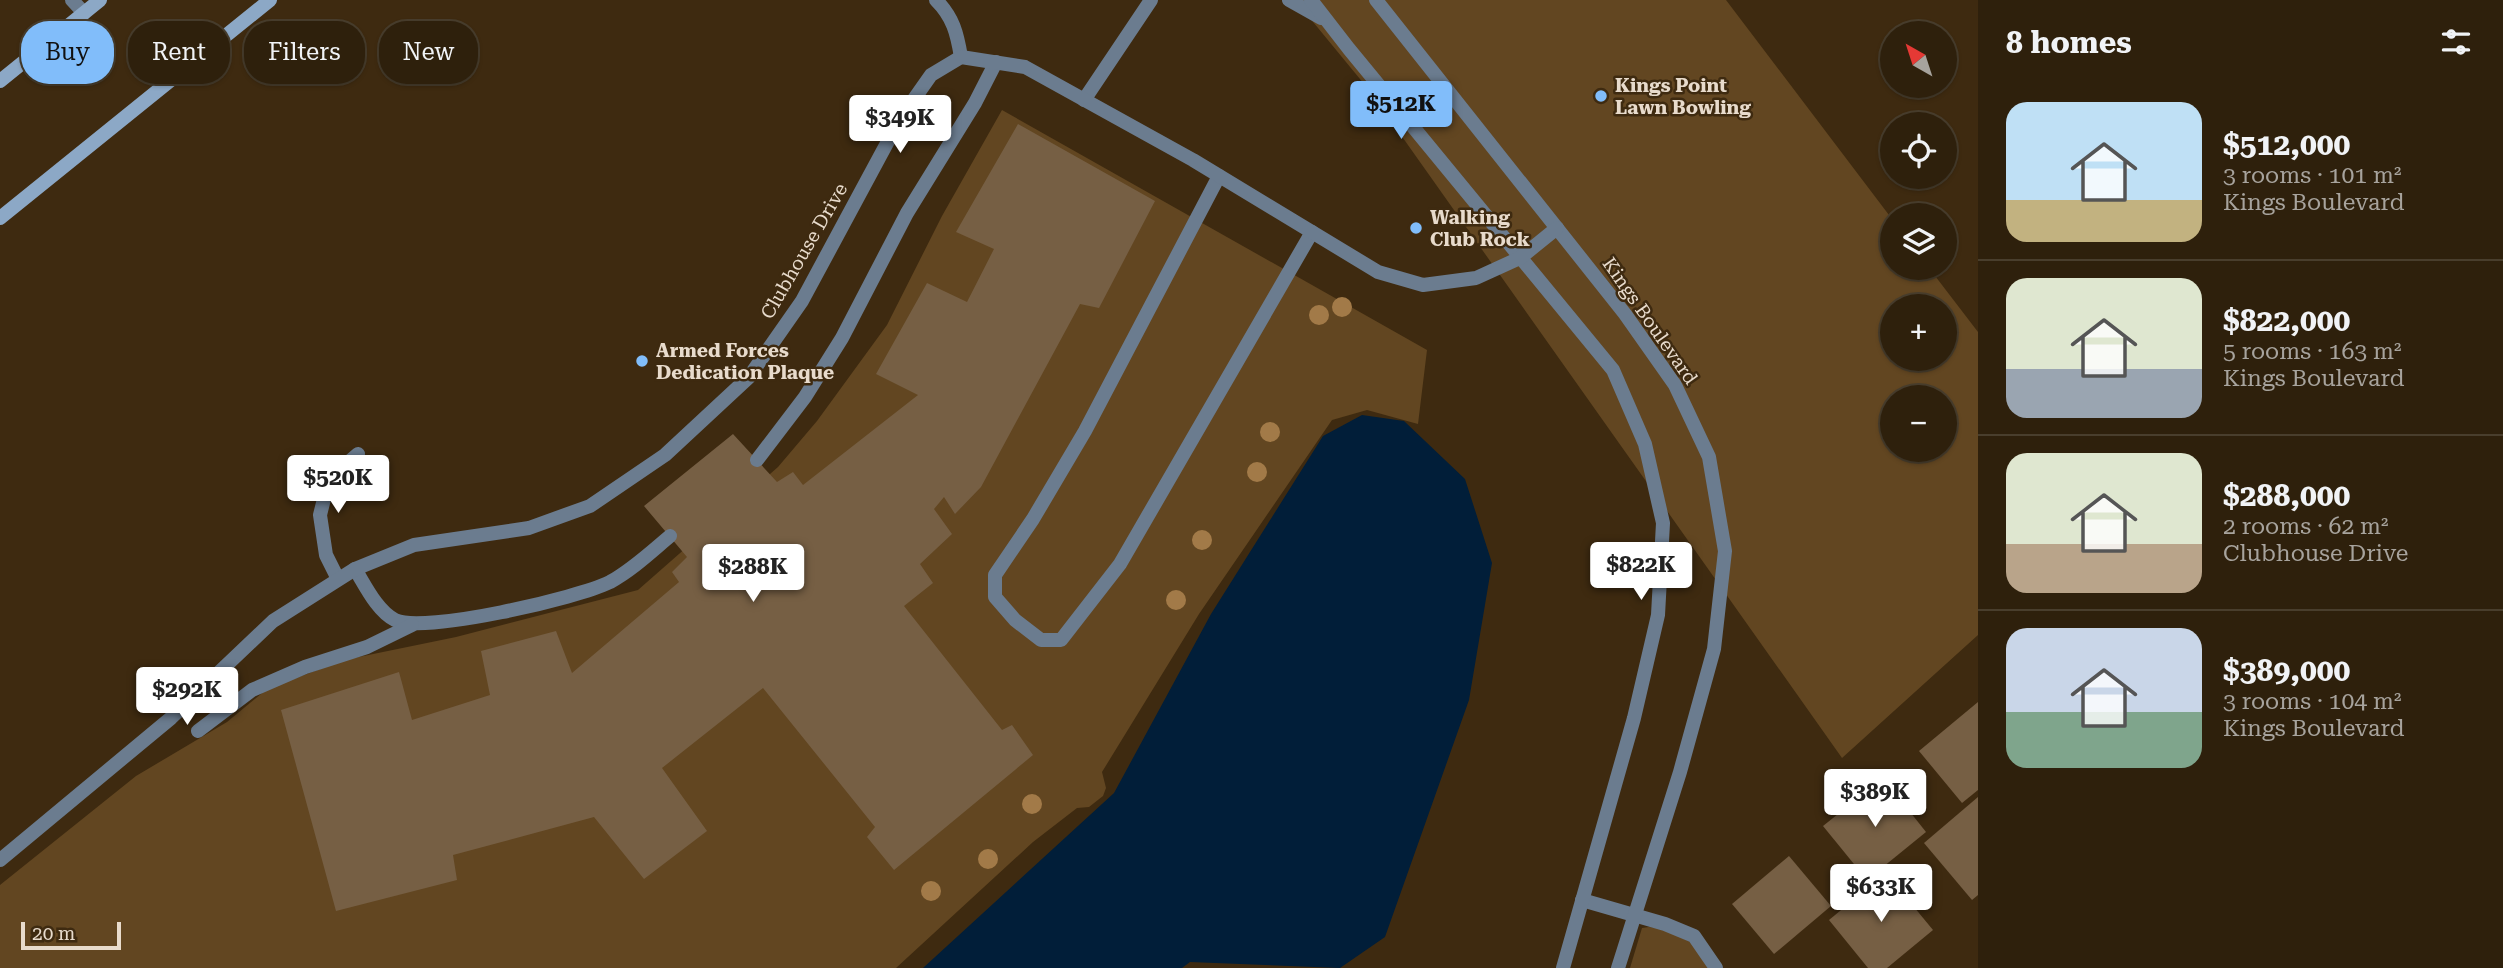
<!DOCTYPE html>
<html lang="en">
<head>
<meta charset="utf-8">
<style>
	:root { --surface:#2e200c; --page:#3a2d1a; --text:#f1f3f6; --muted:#a7a39d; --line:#493e2d; --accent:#81bdfa }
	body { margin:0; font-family:"Roboto Serif",serif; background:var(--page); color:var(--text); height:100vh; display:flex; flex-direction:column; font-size:26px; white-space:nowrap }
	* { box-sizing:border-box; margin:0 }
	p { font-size:23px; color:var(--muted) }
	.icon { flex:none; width:38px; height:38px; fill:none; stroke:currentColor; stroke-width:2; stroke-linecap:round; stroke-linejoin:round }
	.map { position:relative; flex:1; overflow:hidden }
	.sheet { display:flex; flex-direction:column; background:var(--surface); width:525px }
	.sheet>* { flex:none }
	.banner { position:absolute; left:21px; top:21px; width:665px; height:63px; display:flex; gap:14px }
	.needle { width:46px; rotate:321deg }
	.fabs { position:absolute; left:1880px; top:21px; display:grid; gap:14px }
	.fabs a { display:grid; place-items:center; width:77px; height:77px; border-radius:50%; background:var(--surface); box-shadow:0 2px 5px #0004,0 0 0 2px var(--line); font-size:35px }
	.scale { position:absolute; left:21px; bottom:18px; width:100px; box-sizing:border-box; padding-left:7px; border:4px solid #e8dbcc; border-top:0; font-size:19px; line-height:24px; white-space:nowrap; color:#e8dbcc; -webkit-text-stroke:5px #3e2a10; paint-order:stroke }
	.price { position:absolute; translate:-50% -60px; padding:0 16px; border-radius:7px; background:#fff; color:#222; font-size:23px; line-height:46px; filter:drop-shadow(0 2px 4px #0008) }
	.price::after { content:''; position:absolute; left:50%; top:42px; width:21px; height:16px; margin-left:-10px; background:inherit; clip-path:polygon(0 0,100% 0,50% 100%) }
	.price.active { background:var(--accent); color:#111 }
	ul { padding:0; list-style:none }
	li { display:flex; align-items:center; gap:21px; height:175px; padding:0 28px }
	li+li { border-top:2px solid var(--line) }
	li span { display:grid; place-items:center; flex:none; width:196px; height:140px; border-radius:21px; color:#555 }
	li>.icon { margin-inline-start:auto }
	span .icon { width:84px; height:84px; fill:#fffc; stroke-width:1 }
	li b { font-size:30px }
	h2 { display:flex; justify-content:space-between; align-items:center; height:84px; padding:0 28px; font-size:30px }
	.pill { padding:0 24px; border-radius:28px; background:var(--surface); box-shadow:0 2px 5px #0004,0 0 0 2px var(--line); font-size:24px; line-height:63px }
	.pill.active { background:var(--accent); color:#111 }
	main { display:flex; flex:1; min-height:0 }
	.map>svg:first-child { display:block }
	.green { fill:#624621; fill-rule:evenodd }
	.water { fill:#011e39 }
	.building { fill:#765f44 }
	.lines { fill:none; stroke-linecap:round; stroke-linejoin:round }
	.lane { stroke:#6b7c8f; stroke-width:14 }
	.street { stroke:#6b7c8f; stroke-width:14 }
	.secondary { stroke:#8ca8c6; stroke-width:14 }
	.tree { fill:#a27a48 }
	.poi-dot { fill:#81bdfa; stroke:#3e2a10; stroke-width:2.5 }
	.labels { text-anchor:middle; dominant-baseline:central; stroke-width:5; stroke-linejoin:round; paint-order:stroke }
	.poi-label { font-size:19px; font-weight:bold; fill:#e8dbcc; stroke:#3e2a10; text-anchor:start }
	.street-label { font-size:19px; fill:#e8dbcc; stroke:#3e2a10 }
</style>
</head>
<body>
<main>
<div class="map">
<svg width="1978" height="968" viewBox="0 0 1978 968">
	<rect width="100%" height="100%" fill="#3e2a10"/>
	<g class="green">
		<path d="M1295,0H1726L1892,219V268H1929L1978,332V635L1842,758L1369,90ZM1892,306H1944V359H1892ZM1892,397H1944V450H1892Z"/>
		<path d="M1002,110L1427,350L1418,424L1367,410L1332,420L1199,614L1102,772L1106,788L1103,796L1089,807L1077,808L1033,842L896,968H0V885L136,776L227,722L267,689L344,660L456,637L638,590L778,467L817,421L887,325L942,216Z"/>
		<path d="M1649,927L1660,928L1691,942L1708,968H1630L1642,928Z"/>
	</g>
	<path class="water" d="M1362,415L1404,421L1465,479L1492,563L1469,700L1385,937L1340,968L1190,962L1182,968H923L1114,793L1211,614L1323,436Z"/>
	<g class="building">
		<path d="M1018,124L1155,201L1099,308L1080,304L981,487L955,514L944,497L934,509L952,534L920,564L933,583L904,606L1002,730L1012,725L1033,755L894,870L867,837L875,827L763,688L662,768L707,831L644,879L594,817L453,855L457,880L336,911L281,710L399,672L412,720L490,695L481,651L556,631L572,673L679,582L672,572L687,557L644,506L733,434L777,482L793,472L803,485L918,395L876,374L927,283L967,302L994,249L956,232Z"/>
		<path d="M1978,702V790L1962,803L1919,751Z"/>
		<path d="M1883,778L1926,832L1867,880L1823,826Z"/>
		<path d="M1978,797V895L1972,900L1924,843Z"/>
		<path d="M1789,856L1831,906L1774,954L1732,904Z"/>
		<path d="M1886,873L1933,930L1887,968H1868L1829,920Z"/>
	</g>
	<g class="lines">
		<g class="lane">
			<path d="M72,0L84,13"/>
			<path d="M1084,100L1151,0"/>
			<path d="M1219,176L1085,431L1033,519L995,575V597L1015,620L1041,640H1061L1120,564L1312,232"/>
			<path d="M757,460L805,397L842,338L907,213L975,103L996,62"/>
			<path d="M355,569C365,585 377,611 395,620C424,634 578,598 610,582C632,570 651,552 670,536"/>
			<path d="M198,731L252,690L305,667L367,647L412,625"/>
			<path d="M1582,900L1665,924L1694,936L1716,968"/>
		</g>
		<g class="street">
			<path d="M936,0C953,17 957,33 961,57"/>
			<path d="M1289,0L1321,18"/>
			<path d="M1311,0L1349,49L1613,370L1645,444L1663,523L1658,615L1634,718L1563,968"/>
			<path d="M1376,0L1625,314L1675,385L1709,457L1725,551L1714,649L1680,772L1618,968"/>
			<path d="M338,579L326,555L320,515L329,479L358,454"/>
			<path d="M0,860L171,718L273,621L355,569L414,545L529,528L590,506L665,455L749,377L802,301L900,119L931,75L961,57L1025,67L1193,160L1378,272L1423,285L1476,278L1520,258L1557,228"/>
		</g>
		<g class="secondary">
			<path d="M0,81L100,0"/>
			<path d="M0,218L270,0"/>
		</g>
	</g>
	<g class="tree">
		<circle cx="1342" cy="307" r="10"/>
		<circle cx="1319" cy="315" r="10"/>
		<circle cx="1270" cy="432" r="10"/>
		<circle cx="1257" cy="472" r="10"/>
		<circle cx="1202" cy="540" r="10"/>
		<circle cx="1176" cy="600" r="10"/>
		<circle cx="1032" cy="804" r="10"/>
		<circle cx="988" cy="859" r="10"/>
		<circle cx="931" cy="891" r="10"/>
	</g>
	<g class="poi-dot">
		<circle cx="1601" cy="96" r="7"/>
		<circle cx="1416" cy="228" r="7"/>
		<circle cx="642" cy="361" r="7"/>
	</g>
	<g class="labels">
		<g class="poi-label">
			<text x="1615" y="85">Kings Point<tspan x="1615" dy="22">Lawn Bowling</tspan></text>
			<text x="1430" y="217">Walking<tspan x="1430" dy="22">Club Rock</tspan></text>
			<text x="656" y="350">Armed Forces<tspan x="656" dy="22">Dedication Plaque</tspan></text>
		</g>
		<g class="street-label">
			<text transform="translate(804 251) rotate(-60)">Clubhouse Drive</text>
			<text transform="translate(1650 321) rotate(55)">Kings Boulevard</text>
		</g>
	</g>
</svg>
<div class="fabs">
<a><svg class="needle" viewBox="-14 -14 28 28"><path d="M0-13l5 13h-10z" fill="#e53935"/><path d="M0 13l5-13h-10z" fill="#a7a39d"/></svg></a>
<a><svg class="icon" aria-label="locate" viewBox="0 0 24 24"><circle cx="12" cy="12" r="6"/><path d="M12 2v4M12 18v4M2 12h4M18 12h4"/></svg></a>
<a><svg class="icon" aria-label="layers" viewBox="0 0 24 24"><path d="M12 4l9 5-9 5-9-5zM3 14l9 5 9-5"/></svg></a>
<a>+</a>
<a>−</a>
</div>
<div class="scale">20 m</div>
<b class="price active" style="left:1401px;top:141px">$512K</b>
<b class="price" style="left:900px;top:155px">$349K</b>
<b class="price" style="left:338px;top:515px">$520K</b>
<b class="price" style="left:1641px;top:602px">$822K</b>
<b class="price" style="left:753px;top:604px">$288K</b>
<b class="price" style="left:187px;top:727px">$292K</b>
<b class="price" style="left:1875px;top:829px">$389K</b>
<b class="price" style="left:1881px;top:924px">$633K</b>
<div class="banner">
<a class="pill active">Buy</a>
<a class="pill">Rent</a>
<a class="pill">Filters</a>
<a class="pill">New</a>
</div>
</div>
<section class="sheet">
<h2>8 homes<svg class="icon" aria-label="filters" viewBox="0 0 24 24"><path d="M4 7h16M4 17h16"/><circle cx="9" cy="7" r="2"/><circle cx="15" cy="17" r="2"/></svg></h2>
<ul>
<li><span style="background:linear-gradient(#bfe0f5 70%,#c2b280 0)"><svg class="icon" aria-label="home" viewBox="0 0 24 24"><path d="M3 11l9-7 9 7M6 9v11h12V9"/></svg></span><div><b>$512,000</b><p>3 rooms · 101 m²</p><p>Kings Boulevard</p></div></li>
<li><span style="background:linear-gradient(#dfe7d0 65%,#9aa5b1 0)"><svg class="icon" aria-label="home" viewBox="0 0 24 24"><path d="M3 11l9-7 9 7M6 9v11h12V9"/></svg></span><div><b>$822,000</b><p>5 rooms · 163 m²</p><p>Kings Boulevard</p></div></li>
<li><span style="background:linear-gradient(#dfe7d0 65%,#b9a48a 0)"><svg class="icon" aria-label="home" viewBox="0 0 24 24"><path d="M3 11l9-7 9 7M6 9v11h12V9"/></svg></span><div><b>$288,000</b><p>2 rooms · 62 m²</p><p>Clubhouse Drive</p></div></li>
<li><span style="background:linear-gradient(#c9d6e8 60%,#7fa58c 0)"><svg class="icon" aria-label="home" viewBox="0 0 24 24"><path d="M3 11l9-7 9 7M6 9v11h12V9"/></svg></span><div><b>$389,000</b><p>3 rooms · 104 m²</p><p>Kings Boulevard</p></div></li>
</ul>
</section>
</main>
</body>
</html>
